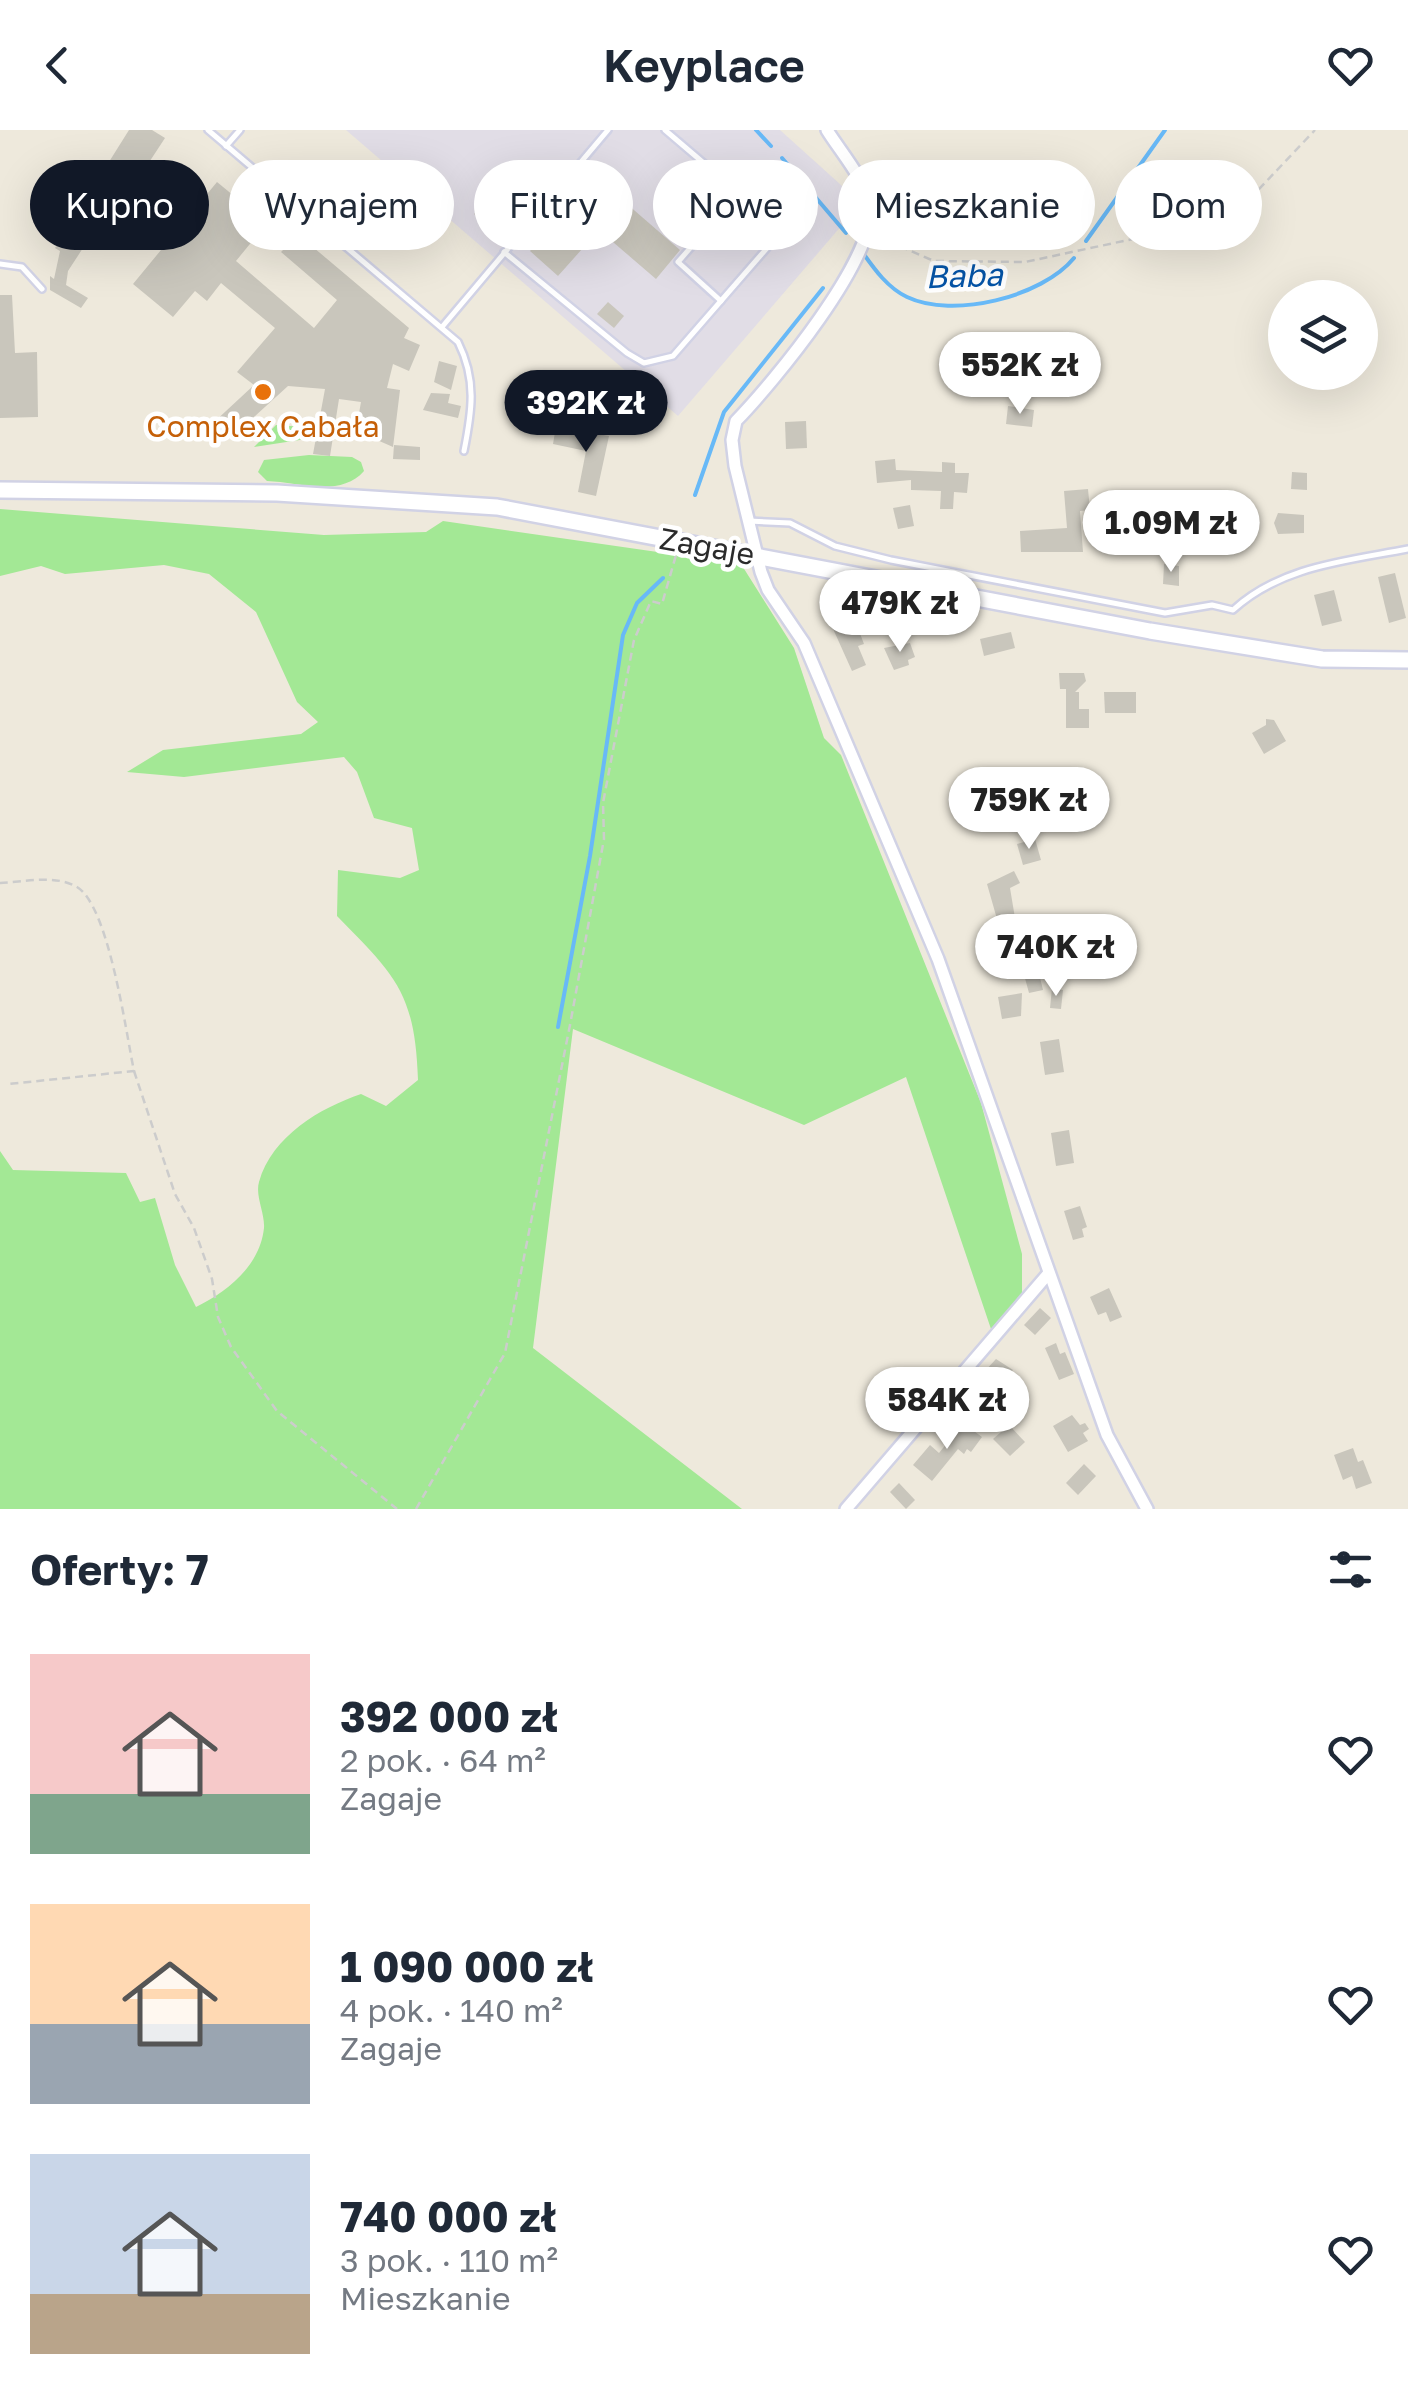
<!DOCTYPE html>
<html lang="pl">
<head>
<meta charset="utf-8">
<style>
	:root { --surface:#fff; --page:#f6f6f7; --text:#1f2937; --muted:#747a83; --accent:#111827 }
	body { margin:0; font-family:"Golos Text",sans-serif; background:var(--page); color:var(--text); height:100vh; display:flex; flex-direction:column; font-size:38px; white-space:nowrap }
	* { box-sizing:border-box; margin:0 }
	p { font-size:32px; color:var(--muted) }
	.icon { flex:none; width:55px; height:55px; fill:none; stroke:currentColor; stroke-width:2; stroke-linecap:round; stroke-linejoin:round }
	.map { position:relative; height:1379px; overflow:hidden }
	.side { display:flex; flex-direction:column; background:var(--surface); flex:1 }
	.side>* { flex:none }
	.top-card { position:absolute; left:30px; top:30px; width:1350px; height:90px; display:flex; gap:20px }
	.buttons { position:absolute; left:1268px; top:150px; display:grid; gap:20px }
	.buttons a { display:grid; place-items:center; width:110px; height:110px; border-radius:50%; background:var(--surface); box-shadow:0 10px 40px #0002; font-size:50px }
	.price { position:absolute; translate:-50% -85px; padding:0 22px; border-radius:35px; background:#fff; color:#222; font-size:32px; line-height:65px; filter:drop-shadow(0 2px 5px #0008) }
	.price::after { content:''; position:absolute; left:50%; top:60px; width:30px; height:22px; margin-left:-15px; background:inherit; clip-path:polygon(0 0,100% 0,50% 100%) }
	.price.selected { background:var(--accent); color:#fff }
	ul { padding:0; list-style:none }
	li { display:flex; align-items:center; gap:30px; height:250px; padding:0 30px }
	li span { display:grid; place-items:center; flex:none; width:280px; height:200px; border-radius:0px; color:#555 }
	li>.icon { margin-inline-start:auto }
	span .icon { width:120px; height:120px; fill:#fffc; stroke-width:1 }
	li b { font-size:42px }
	h2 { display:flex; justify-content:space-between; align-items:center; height:120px; padding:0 30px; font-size:42px }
	.pill { padding:0 35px; border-radius:45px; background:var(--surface); box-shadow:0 10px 40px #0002; font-size:35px; line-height:90px }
	.pill.selected { background:var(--accent); color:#fff }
	header { display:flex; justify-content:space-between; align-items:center; height:130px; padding:0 30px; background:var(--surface); font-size:45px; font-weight:600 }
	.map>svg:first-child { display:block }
	.industrial { fill:#e1dde6 }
	.green { fill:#a3e895 }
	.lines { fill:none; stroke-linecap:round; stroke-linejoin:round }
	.stream { stroke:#68b9f7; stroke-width:4 }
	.building { fill:#c9c6bc }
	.service-casing { stroke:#d1d2e5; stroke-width:10 }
	.minor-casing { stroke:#d1d2e5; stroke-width:16 }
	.secondary-casing { stroke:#d1d2e5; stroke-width:20 }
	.path { stroke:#ccc; stroke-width:2.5; stroke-dasharray:8 5; stroke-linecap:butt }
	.service { stroke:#fff; stroke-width:5 }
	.minor { stroke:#fff; stroke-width:11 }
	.secondary { stroke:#fff; stroke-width:15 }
	.food-dot { fill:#e8710a; stroke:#fff; stroke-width:4 }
	.labels { text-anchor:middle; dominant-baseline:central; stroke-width:9; stroke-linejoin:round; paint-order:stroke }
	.food-label { font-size:30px; fill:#c56008; stroke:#fff }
	.street-label { font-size:30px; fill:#2b2b2b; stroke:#fff }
	.water-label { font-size:32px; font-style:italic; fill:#0453a6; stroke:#fff }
</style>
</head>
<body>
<header><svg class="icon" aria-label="back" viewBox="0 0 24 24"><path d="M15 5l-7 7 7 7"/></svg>Keyplace<svg class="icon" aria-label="heart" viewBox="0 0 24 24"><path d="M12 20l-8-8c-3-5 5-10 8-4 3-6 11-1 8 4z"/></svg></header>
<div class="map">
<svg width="1408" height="1379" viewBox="0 0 1408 1379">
	<rect width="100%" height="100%" fill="#eee9dc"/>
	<path class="industrial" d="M346,0H780L861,73L678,286Z"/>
	<g class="green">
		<path d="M276,295L317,298L306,309L254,317Z"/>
		<path d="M309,325L352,327L361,332L364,341C341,368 298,352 267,351L258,342L264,330Z"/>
		<path d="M0,379L324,405L426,402L443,391L741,434L794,518L824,608L841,625L981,973L1022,1124V1166L991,1199L906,947L804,995L573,899L533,1218L742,1379H0V1021L13,1040L126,1043L140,1072L155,1068L175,1135L196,1177C227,1162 260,1136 264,1098C265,1083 255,1066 259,1052C272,1006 320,978 361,964L386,976L418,950C415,863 396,846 337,786L338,740L400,748L419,740L412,698L374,688L357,642L344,627L184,647L127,642L163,620L301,604L318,592L297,572L256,482L209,444L164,435L65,444L41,436L0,446Z"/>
	</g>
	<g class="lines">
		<g class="stream">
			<path d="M756,0L771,16"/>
			<path d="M782,28L846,103"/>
			<path d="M1086,111L1165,0"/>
			<path d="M863,123C875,140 888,158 907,167C953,189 1042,167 1074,128"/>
			<path d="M695,365L724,282L823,158"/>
			<path d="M558,897L590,726L623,505L637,473L663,448"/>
		</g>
	</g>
	<g class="building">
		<path d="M129,0H152L165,8L144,40L137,35L68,141L66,155L88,168L81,178L50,160V146L54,149L60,121L55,118Z"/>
		<path d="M589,41L680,120L656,149L599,100L558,146L530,121L570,75L564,69Z"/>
		<path d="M217,52L267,93L236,131L314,198L337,170L281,122L285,118L276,110L288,96L409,198L404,208L420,215L409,241L393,234L387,258L400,260L393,317L368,306L358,289L361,272L339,269L330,326L313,324L325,259L288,256L233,306L222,305L212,294L254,255L237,242L275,198L221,153L207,171L195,161L173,187L133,154Z"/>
		<path d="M920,67L923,80L905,83L903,70Z"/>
		<path d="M488,68L500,79L487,95L474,84Z"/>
		<path d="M0,165H12L15,223L37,222L38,287L0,288Z"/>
		<path d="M608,172L624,186L614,198L597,184Z"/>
		<path d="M439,231L457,236L451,260L434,252Z"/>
		<path d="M431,263L450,264L448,273L461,276L458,288L423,280Z"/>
		<path d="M1008,276L1034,280L1032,297L1006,294Z"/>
		<path d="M806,291L807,318L786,319L785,292Z"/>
		<path d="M556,296L609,306L596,366L578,362L586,321L553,314Z"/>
		<path d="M394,315L420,317V330L393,329Z"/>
		<path d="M895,329L896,340L942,342V332L955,333V343H969L967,363L954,362L953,379H940L941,361L911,360V350L877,353L875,331Z"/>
		<path d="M1292,342L1307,343V360L1291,359Z"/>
		<path d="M1088,359L1090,380L1080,381L1083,422H1021L1020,401L1067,398L1064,361Z"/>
		<path d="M910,375L914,396L898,399L893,378Z"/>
		<path d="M1278,383L1304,385V403L1278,404L1274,393Z"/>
		<path d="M1164,434L1179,436V456L1163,454Z"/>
		<path d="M1395,443L1406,488L1389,493L1378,447Z"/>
		<path d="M1334,460L1342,491L1322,496L1314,465Z"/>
		<path d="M836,476L851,480L864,514L858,516L866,535L852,541L825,481Z"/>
		<path d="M1011,502L1015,518L984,526L980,509Z"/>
		<path d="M910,513L915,527L908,530L909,535L894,540L884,518Z"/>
		<path d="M1059,543H1084L1086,551L1075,562H1079V579H1089V598H1066V559H1060Z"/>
		<path d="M1104,562H1136V583H1105Z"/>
		<path d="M1266,589L1274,590L1286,611L1264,624L1252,603L1266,595Z"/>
		<path d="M1035,709L1041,730L1023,735L1017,714Z"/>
		<path d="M1014,741L1020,753L1010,758L1017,800L1001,803L987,754Z"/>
		<path d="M1103,817L1105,833L1074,837L1072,822Z"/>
		<path d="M1033,818L1043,860L1029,863L1023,841L1014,843L1011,823Z"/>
		<path d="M1052,858L1063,860L1061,879L1050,878Z"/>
		<path d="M1022,863L1021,886L1002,889L998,867Z"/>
		<path d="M1059,909L1064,942L1045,945L1040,912Z"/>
		<path d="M1069,1000L1074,1033L1056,1036L1051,1003Z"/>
		<path d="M1080,1076L1087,1097L1082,1099L1084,1107L1073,1110L1064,1081Z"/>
		<path d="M1109,1158L1122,1187L1110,1192L1106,1182L1098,1185L1090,1167Z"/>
		<path d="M1040,1178L1051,1188L1035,1205L1024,1195Z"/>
		<path d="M1056,1213L1060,1224L1065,1222L1074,1244L1059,1250L1045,1218Z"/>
		<path d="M996,1229L1013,1240L998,1255L984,1242Z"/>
		<path d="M1072,1285L1080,1295L1085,1293L1089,1299L1083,1303L1088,1311L1068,1322L1053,1296Z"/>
		<path d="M963,1293L982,1307L971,1322L967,1319L964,1324L958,1319L932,1351L913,1335L930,1315L939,1323Z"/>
		<path d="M1009,1295L1025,1312L1010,1326L993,1309Z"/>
		<path d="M1353,1318L1358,1332L1363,1330L1372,1353L1356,1359L1352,1346L1343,1350L1334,1325Z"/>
		<path d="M1084,1334L1096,1346L1078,1365L1066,1353Z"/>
		<path d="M899,1353L915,1370L906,1379L890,1362Z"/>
	</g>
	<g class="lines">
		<defs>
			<g id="service">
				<path d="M208,0L458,212C477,250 472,281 464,321"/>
				<path d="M226,16L240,0"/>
				<path d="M504,122L627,223L644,233L673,226L767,118L770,97L760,81L665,0"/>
				<path d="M0,134L22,137L42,159"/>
				<path d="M721,171L678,132L739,62"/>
				<path d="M442,197L608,0"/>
				<path d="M749,391L790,393L835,416L891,430L1165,483L1212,475L1233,480C1281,436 1346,431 1408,419"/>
			</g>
			<g id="minor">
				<path d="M827,0C840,21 866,51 870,75C878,127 772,254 736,291L732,310L735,336L761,442L768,460L804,513L938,829L1107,1305L1147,1379"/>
				<path d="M846,1379L1048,1144"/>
			</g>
			<path id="secondary" d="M0,360L277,363L497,377L1150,501L1322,529L1408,530"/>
		</defs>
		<use href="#service" class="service-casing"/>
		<use href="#minor" class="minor-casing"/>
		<use href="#secondary" class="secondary-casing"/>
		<g class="path">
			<path d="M876,106L934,131L1025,132L1208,93L1243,76L1315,0"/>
			<path d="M0,753C24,752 55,744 77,757C109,776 126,903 134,941L9,954"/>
			<path d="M134,941L175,1064L194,1098L212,1149L218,1187L231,1217L277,1281L397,1379"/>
			<path d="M416,1379L505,1223L570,895L604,709L603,673L634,510L651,471L662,474L676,425"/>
		</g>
		<use href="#service" class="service"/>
		<use href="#minor" class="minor"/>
		<use href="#secondary" class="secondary"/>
	</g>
	<circle class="food-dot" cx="263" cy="262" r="10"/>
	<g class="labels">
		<g class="food-label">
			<text x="263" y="296">Complex Cabała</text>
		</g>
		<g class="street-label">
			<text transform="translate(707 416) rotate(10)">Zagaje</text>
		</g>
		<g class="water-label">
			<text transform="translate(964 145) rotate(-2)">Baba</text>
		</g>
	</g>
</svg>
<div class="buttons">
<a><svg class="icon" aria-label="layers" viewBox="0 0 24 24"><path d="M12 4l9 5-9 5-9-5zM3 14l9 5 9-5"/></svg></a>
</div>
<b class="price" style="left:1020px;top:287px">552K zł</b>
<b class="price selected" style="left:586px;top:325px">392K zł</b>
<b class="price" style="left:1171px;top:445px">1.09M zł</b>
<b class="price" style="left:900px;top:525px">479K zł</b>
<b class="price" style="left:1029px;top:722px">759K zł</b>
<b class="price" style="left:1056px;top:869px">740K zł</b>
<b class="price" style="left:947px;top:1322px">584K zł</b>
<div class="top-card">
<a class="pill selected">Kupno</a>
<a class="pill">Wynajem</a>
<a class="pill">Filtry</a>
<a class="pill">Nowe</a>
<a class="pill">Mieszkanie</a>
<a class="pill">Dom</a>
</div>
</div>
<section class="side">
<h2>Oferty: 7<svg class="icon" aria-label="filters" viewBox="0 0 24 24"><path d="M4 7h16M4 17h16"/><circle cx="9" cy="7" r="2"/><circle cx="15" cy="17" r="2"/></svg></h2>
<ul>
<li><span style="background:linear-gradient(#f6c9c9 70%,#7fa58c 0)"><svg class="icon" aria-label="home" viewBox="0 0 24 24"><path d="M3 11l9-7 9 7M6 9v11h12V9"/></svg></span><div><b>392 000 zł</b><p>2 pok. · 64 m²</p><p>Zagaje</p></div><svg class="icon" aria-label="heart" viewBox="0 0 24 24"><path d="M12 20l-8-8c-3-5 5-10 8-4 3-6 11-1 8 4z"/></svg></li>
<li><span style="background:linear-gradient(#ffd9b3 60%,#9aa5b1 0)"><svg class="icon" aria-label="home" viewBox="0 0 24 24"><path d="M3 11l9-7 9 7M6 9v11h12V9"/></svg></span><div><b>1 090 000 zł</b><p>4 pok. · 140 m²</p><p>Zagaje</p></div><svg class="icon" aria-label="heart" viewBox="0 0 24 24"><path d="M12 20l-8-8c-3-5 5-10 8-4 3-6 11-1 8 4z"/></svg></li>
<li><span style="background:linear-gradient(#c9d6e8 70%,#b9a48a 0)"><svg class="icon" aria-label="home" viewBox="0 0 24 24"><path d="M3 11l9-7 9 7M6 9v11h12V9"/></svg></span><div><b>740 000 zł</b><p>3 pok. · 110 m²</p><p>Mieszkanie</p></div><svg class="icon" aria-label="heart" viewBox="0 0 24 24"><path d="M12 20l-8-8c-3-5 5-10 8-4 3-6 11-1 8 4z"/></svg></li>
</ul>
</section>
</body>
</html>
